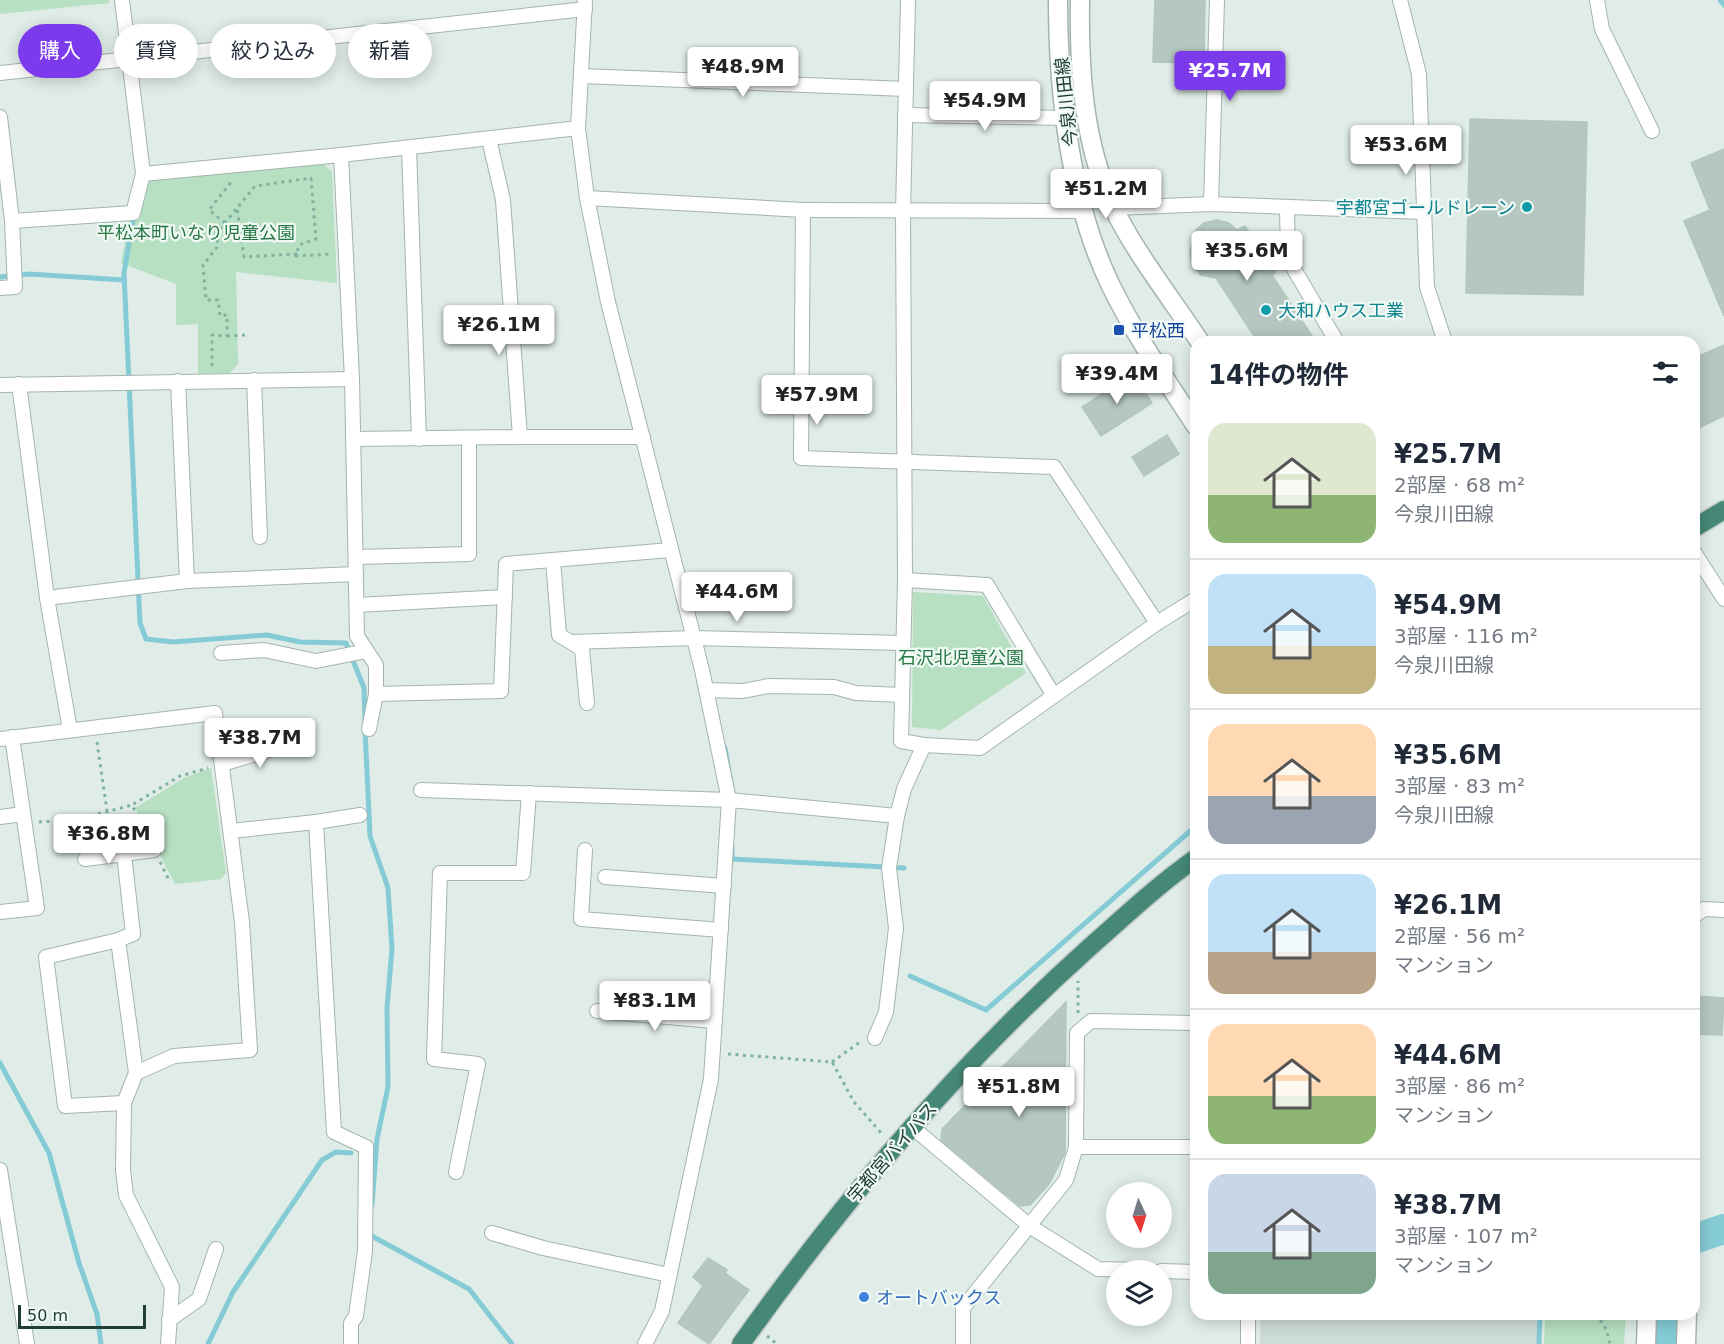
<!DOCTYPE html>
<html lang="ja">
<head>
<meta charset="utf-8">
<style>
	:root { --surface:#fff; --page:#f2f2f3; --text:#1f2937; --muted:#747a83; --line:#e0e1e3; --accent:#7c3aed }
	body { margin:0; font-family:"DejaVu Sans","Noto Sans JP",sans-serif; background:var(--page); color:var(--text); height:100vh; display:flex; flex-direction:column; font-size:22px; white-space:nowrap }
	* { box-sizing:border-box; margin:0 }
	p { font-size:20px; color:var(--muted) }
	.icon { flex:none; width:33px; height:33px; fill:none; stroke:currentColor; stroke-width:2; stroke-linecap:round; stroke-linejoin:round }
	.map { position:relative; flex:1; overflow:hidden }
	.sheet { position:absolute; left:1190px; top:336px; width:510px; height:984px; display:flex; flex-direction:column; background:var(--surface); border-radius:18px; box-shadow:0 3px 15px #0003 }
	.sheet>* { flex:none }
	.banner { position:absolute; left:18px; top:24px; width:570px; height:54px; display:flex; gap:12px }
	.needle { width:39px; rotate:176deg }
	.tools { position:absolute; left:1106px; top:1182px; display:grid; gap:12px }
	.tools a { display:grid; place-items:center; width:66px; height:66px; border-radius:50%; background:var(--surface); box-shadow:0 3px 15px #0003; font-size:30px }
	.scale { position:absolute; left:18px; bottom:15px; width:128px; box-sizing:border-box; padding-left:6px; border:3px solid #203e35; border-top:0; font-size:16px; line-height:21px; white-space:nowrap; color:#203e35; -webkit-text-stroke:4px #f1f9f5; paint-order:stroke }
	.price { position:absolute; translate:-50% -51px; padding:0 14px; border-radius:6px; background:#fff; color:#222; font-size:20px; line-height:39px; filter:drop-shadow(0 2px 3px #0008) }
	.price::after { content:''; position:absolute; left:50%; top:36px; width:18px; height:14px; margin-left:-9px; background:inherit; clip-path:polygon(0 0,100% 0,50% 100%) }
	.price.active { background:var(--accent); color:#fff }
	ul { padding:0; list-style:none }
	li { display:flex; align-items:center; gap:18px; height:150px; padding:0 18px }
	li+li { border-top:2px solid var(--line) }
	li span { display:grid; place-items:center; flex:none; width:168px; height:120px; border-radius:18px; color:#555 }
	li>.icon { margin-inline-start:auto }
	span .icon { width:72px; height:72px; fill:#fffc; stroke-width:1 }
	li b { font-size:26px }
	h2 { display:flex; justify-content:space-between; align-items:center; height:72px; padding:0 18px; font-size:26px }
	.tag { padding:0 21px; border-radius:27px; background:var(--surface); box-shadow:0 3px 15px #0003; font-size:21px; line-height:54px }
	.tag.active { background:var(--accent); color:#fff }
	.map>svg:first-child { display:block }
	.built { fill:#cedcd6 }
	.green { fill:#b7dfc1 }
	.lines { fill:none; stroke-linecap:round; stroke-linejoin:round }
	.stream { stroke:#84cbd6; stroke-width:5 }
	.river { stroke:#84cbd6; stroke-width:30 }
	.building { fill:#b5c7c0; stroke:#b2c6be; stroke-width:1.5 }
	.minor-casing { stroke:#a3b4ae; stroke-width:16 }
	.tertiary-casing { stroke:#a3b4ae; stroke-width:21 }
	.trunk-casing { stroke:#c1c9c6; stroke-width:21 }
	.path { stroke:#7eb2a1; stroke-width:3; stroke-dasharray:3 4.5; stroke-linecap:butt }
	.minor { stroke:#fff; stroke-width:14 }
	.tertiary { stroke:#fff; stroke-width:18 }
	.trunk { stroke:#468878; stroke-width:18 }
	.culture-dot { fill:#0f9aa8; stroke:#f1f9f5; stroke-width:2 }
	.transit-dot { fill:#1a4fb4; stroke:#f1f9f5; stroke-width:2 }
	.shop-dot { fill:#3f7fe0; stroke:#f1f9f5; stroke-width:2 }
	.labels { text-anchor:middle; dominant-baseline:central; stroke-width:4.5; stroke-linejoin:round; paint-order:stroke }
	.street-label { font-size:18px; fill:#203e35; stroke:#f1f9f5 }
	.culture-label { font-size:18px; fill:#0d838f; stroke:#f1f9f5; text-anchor:end }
	.park-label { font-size:18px; fill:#277845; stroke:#f1f9f5 }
	.transit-label { font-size:18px; fill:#164399; stroke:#f1f9f5; text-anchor:start }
	.shop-label { font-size:18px; fill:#366cbe; stroke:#f1f9f5; text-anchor:start }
</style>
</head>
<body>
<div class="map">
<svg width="1724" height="1344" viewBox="0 0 1724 1344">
	<rect width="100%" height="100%" fill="#e0ece7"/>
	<path class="built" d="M1261,1314H1537V1344H1260Z"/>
	<g class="green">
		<path d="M0,0H109V3L0,14Z"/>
		<path d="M323,164L332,172L337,283L236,272L238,364L230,373L198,374V324L176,325V284L121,263L129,221L139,220L149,181Z"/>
		<path d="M913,592L983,596L1026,673L941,730L912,727Z"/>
		<path d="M211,768L226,873L221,879L175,884L135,808L184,778Z"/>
		<path d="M1545,1314H1626L1624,1344H1544Z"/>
	</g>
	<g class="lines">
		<g class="stream">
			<path d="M1720,0L1724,5"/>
			<path d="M133,220L124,273L140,623L146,639L173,642L267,635L300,642L346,643L364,688L365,721"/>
			<path d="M0,277L29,274L124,280"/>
			<path d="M365,730L370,836L388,888L392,949L387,1008L388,1087L377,1139L372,1205"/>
			<path d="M725,748L732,789"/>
			<path d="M732,846V859L904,868"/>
			<path d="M910,976L986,1010L1196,826"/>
			<path d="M0,1063L49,1153L79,1263L97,1314L101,1344"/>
			<path d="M370,1235L469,1289L512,1344"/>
			<path d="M208,1344L233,1292L322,1160L336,1152L351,1153"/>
			<path d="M1539,1344L1540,1314"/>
		</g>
		<g class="river">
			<path d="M1694,1239L1724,1229"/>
			<path d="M1662,1344L1663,1314"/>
		</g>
	</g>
	<g class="building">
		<path d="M1155,0H1205L1204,63L1153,62Z"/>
		<path d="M1470,119L1587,122L1583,295L1466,293Z"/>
		<path d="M1724,149V316L1684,221L1710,210L1691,163Z"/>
		<path d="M1217,220L1229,223L1237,230L1245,226L1276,272L1272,275L1316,342H1258L1216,278L1201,275L1192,265L1190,251L1196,230L1204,223Z"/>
		<path d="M1724,345V416L1694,430V358Z"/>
		<path d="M1133,374L1152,403L1101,436L1082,407Z"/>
		<path d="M1167,435L1179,454L1144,476L1132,457Z"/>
		<path d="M1694,996L1724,998L1722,1035L1694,1034Z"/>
		<path d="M1066,1002L1065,1153L1049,1184L1030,1205L1020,1206L941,1140L942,1129Z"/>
		<path d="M708,1258L727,1270L725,1273L749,1290L709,1344L678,1323L703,1286L693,1277Z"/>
	</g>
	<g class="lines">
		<defs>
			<g id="minor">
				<path d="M122,0L143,174L341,155L352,379L357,636L376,665V694L369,729"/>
				<path d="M585,0L578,128L587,198L608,302L702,670L729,800L711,1079L662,1311L645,1344"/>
				<path d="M1400,0L1419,74L1427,287L1445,342"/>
				<path d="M1597,0L1602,29L1652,131"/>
				<path d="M0,73L585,9"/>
				<path d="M582,76L906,89"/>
				<path d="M905,115L1065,118"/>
				<path d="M0,117L12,221"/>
				<path d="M409,148L419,439"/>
				<path d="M341,155L578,128"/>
				<path d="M587,198L803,210L801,458L1054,467L1157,623"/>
				<path d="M1211,204L1217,0"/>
				<path d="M1287,207L1288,259L1337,342"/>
				<path d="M1114,208L1211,204L1423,212"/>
				<path d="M803,210L1085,211"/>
				<path d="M0,288L15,287L12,221L133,213L143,174"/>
				<path d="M254,380L260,537"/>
				<path d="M178,381L187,581"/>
				<path d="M19,384L47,598L70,730"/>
				<path d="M0,385L352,379"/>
				<path d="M520,437H643"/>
				<path d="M353,439L520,437L503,200L489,139"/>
				<path d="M1694,552L1724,599"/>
				<path d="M356,557L469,554V438"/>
				<path d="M553,560L559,635L582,649L587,703"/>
				<path d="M905,580L987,585L1054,696"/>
				<path d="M47,598L187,581L356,574"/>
				<path d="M357,605L505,597"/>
				<path d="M571,642L694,638L903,643"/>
				<path d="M221,653L264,650L316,661L367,651"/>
				<path d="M706,690L743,691L768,686L834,687L856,693L902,695"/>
				<path d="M376,694L501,691L506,564L670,550"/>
				<path d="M0,739L215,713L242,922L250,1050L174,1056L136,1073L124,1103L123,1170L126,1195L172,1287L168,1344"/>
				<path d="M924,745L980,748L1157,623L1196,599"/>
				<path d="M222,764L290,744"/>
				<path d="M421,790L729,800L897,816L904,789L924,745L901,741L905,580L903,211L908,0"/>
				<path d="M0,817L23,814"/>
				<path d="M231,831L316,822"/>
				<path d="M585,850L581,919L721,930"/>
				<path d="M85,859L124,854"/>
				<path d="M605,877L724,886"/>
				<path d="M0,912L37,908L12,737"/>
				<path d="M1694,916L1704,909L1724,910"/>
				<path d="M118,940L133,934L124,854L154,850"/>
				<path d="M597,1011L715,1021"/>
				<path d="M875,1038L886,1012L896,928L889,868L897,816"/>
				<path d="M124,1103L65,1106L46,957L118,940L136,1073"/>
				<path d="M912,1127L1031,1227L1098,1269L1147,1270"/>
				<path d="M1076,1147L1077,1033L1091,1021L1196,1023"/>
				<path d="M0,1170L27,1344"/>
				<path d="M456,1172L478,1064L434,1059L440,873H523L529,793"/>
				<path d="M492,1233L543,1248L669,1275"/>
				<path d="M1161,1271L1196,1272"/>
				<path d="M169,1320L199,1299L216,1249"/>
				<path d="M351,1344V1323L356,1316L365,1251L366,1147L334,1132L316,822L360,815"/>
				<path d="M963,1344V1308L1066,1180L1076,1147H1196"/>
				<path d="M1248,1344V1314"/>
			</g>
			<g id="tertiary">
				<path d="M1058,0C1058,92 1070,202 1111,286C1135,335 1166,380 1196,426"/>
				<path d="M1080,0C1079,71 1083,142 1113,207C1136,254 1171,298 1200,342"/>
				<path d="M1646,1344L1647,1314"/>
				<path d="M1686,1344L1687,1314"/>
			</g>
			<g id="trunk">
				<path d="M1694,528L1724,510"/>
				<path d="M741,1344C844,1199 959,1064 1091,946C1125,916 1159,884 1196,858"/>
			</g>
		</defs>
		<use href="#minor" class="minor-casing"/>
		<use href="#tertiary" class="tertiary-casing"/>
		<use href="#trunk" class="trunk-casing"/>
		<g class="path">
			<path d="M225,223L209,210L232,181"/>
			<path d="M297,254L244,257L237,208L255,186L311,178L316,239L299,245L296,256L332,254"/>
			<path d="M227,336L245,335"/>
			<path d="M212,366V335L227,336V315L220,316L218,300H206L203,265L218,246L216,234L237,208"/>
			<path d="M97,742L107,811"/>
			<path d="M39,822L76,820L132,805"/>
			<path d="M148,837L132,805L180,776L208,768"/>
			<path d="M160,862L170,882"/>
			<path d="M1078,1013V981"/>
			<path d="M728,1054L832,1062L854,1102L883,1135"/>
			<path d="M832,1062L860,1042"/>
			<path d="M1596,1314L1606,1329L1610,1344"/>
			<path d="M767,1336L777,1344"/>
		</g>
		<use href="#minor" class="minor"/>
		<use href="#tertiary" class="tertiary"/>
		<use href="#trunk" class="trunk"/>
	</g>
	<g class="culture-dot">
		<circle cx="1527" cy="207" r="6"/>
		<circle cx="1266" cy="310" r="6"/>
	</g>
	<rect class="transit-dot" x="1113" y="324" width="12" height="12" rx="3"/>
	<circle class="shop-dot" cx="864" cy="1297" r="6"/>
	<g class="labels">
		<g class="street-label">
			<text transform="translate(1066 102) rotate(-96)">今泉川田線</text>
			<text transform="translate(892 1152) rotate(-49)">宇都宮バイパス</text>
		</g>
		<g class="culture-label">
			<text x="1515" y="207">宇都宮ゴールドレーン</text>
			<text x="1278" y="310" text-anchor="start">大和ハウス工業</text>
		</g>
		<g class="park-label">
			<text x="196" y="232">平松本町いなり児童公園</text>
			<text x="961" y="657">石沢北児童公園</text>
		</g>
		<g class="transit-label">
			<text x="1131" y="330">平松西</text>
		</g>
		<g class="shop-label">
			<text x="876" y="1297">オートバックス</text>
		</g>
	</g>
</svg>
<div class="tools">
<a><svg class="needle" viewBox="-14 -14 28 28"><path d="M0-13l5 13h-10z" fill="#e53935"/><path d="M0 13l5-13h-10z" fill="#747a83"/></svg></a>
<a><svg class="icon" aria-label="layers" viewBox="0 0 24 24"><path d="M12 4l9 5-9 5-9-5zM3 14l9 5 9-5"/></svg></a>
</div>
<div class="scale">50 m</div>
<b class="price" style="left:743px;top:98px">¥48.9M</b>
<b class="price active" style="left:1230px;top:102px">¥25.7M</b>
<b class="price" style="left:985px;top:132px">¥54.9M</b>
<b class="price" style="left:1406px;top:176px">¥53.6M</b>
<b class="price" style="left:1106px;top:220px">¥51.2M</b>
<b class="price" style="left:1247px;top:282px">¥35.6M</b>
<b class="price" style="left:499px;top:356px">¥26.1M</b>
<b class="price" style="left:1117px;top:405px">¥39.4M</b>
<b class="price" style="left:817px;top:426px">¥57.9M</b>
<b class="price" style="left:737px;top:623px">¥44.6M</b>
<b class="price" style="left:260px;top:769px">¥38.7M</b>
<b class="price" style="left:109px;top:865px">¥36.8M</b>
<b class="price" style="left:655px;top:1032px">¥83.1M</b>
<b class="price" style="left:1019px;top:1118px">¥51.8M</b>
<div class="banner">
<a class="tag active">購入</a>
<a class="tag">賃貸</a>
<a class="tag">絞り込み</a>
<a class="tag">新着</a>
</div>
<section class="sheet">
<h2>14件の物件<svg class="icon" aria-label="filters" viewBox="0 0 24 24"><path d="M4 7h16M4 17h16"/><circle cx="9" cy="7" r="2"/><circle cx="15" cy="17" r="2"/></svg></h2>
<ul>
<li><span style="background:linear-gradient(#dfe7d0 60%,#8fb573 0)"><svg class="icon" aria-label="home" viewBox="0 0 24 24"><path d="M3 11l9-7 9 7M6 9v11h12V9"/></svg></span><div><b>¥25.7M</b><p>2部屋 · 68 m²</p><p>今泉川田線</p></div></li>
<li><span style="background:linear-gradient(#bfe0f5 60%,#c2b280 0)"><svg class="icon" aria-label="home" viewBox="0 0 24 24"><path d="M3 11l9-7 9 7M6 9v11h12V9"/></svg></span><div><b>¥54.9M</b><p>3部屋 · 116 m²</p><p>今泉川田線</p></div></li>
<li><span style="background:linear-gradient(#ffd9b3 60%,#9aa5b1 0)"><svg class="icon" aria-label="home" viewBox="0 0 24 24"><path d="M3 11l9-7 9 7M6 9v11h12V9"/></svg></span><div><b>¥35.6M</b><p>3部屋 · 83 m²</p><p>今泉川田線</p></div></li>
<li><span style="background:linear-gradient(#bfe0f5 65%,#b9a48a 0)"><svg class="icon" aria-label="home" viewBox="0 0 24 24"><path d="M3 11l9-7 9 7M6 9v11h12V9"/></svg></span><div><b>¥26.1M</b><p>2部屋 · 56 m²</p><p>マンション</p></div></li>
<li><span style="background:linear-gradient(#ffd9b3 60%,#8fb573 0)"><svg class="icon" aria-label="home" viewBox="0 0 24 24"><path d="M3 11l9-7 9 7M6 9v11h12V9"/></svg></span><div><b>¥44.6M</b><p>3部屋 · 86 m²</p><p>マンション</p></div></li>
<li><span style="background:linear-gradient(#c9d6e8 65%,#7fa58c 0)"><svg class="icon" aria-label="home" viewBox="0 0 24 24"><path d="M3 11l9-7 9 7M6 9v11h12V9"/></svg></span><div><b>¥38.7M</b><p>3部屋 · 107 m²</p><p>マンション</p></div></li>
</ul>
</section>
</div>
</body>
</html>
